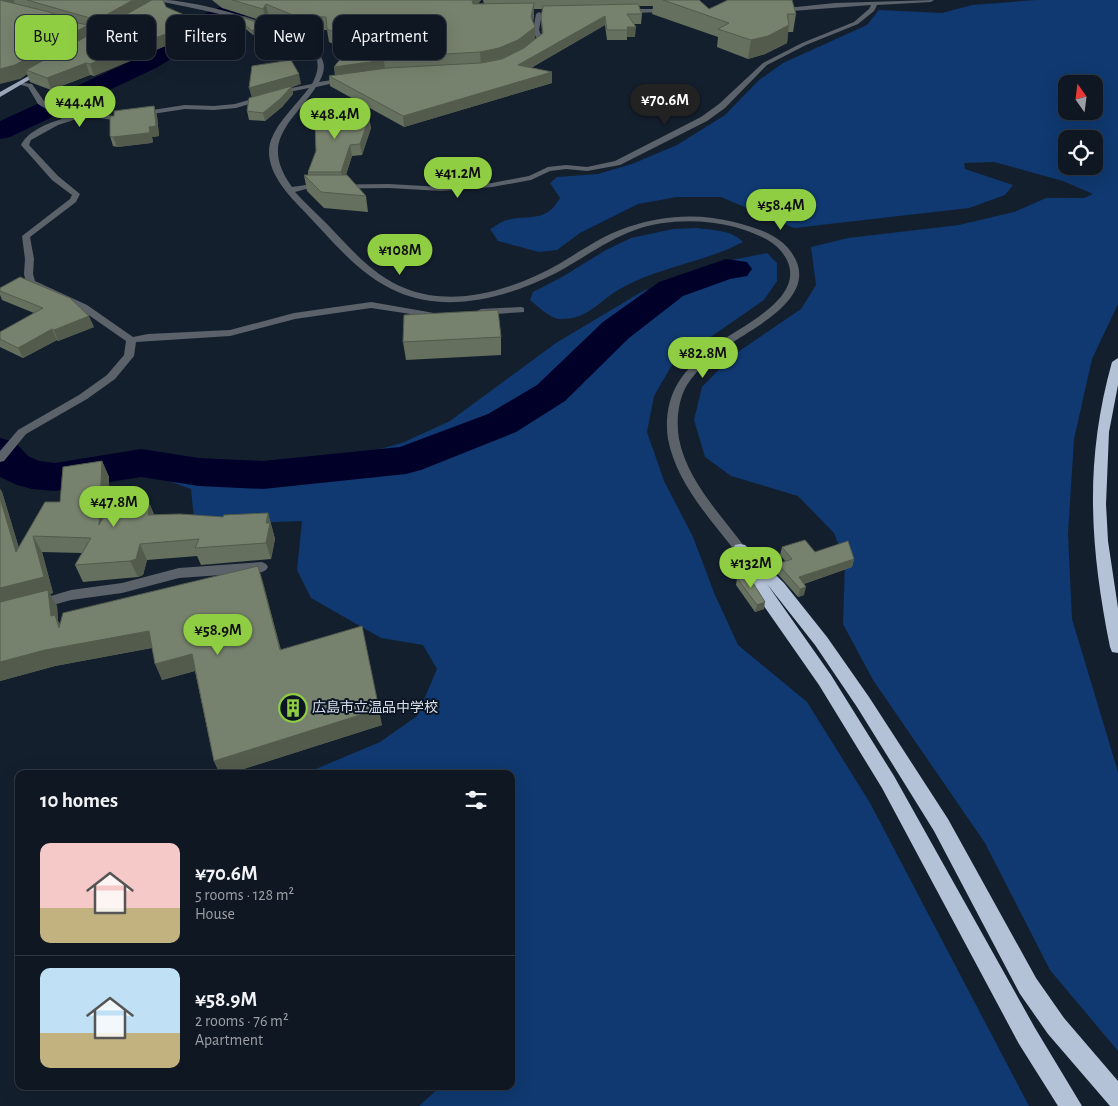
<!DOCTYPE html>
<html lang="en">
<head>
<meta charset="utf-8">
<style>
	:root { --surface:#0f1722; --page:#1d242f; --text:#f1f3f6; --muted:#9b9fa5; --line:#2f3640; --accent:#8fcd42 }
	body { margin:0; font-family:"Alegreya Sans","Noto Sans JP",sans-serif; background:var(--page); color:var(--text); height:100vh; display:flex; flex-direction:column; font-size:19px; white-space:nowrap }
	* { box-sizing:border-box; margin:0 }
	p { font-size:16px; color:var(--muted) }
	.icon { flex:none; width:28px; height:28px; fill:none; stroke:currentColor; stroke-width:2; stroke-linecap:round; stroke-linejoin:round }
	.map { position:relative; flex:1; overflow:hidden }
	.side { position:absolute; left:15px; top:770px; width:500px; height:320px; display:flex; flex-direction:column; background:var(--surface); border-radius:10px; box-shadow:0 5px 20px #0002,0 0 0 1px var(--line) }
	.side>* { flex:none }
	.banner { position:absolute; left:15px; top:15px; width:500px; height:45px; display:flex; gap:10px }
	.needle { width:32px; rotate:346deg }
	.tools { position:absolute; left:1058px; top:75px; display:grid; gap:10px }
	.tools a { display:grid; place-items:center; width:45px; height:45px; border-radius:10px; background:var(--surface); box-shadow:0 5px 20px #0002,0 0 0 1px var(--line); font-size:25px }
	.price { position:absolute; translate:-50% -42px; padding:0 11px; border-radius:18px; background:var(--accent); color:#111; font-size:16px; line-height:32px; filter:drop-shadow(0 1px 2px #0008) }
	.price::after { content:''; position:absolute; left:50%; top:30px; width:15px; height:11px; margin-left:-8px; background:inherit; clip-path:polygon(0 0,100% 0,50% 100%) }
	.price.current { background:#222; color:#fff }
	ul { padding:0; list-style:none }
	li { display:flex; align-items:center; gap:15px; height:125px; padding:0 25px }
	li+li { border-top:1px solid var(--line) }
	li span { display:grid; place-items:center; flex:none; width:140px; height:100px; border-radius:10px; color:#555 }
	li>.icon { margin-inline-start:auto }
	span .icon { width:60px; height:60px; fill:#fffc; stroke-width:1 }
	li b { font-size:21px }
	h2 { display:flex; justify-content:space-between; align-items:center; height:60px; padding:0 25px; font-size:21px }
	.pill { padding:0 18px; border-radius:10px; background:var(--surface); box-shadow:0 5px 20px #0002,0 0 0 1px var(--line); font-size:18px; line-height:45px }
	.pill.current { background:var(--accent); color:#111 }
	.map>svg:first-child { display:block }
	.green { fill:#0f3970; fill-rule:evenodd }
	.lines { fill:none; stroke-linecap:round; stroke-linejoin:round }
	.river { fill:#000029; fill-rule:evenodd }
	.minor { fill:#5c626a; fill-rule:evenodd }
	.major { fill:#9ba7b8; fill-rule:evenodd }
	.highway { fill:#b4c2d7; fill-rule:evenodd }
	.wall { fill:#66705f; fill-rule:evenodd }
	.shaded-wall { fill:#535b4d }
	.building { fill:#77826e; stroke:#535b4d }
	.labels { text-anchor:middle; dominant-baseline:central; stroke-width:4; stroke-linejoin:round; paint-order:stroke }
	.poi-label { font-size:14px; fill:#d8dfea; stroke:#0b1524; text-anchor:start }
</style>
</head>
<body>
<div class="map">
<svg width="1118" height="1106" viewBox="0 0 1118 1106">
	<rect width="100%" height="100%" fill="#141f2e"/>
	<g class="green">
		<path d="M1036,0H1118V304L1092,359L1074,439L1068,534L1072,619L1118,772V1051L1050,970L985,843L873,680L843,624L845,562L834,533L798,496L731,476L705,457L694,420L702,387L732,356L801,309L816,285L811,247L848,238L959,225L1014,212L1046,198H1084L1093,194L1063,181L994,162L964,163L965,169L1013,185L1005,195L969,208L794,228L721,197H677L638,204L580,233L557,250L539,252L498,241L490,229C494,227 499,223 504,221C527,213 545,225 560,198L550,183L557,177L598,174L632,164L677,145L725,115L759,80L783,63L867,25L879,10L942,13L972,5ZM1066,84H1094V111H1066ZM1066,139H1094V166H1066Z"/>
		<path d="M696,228C712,230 732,230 743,242C703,263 657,267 618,290C598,302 588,319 562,319C551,320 538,306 530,300L533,292L562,277L606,250L631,238L673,229Z"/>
		<path d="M767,253L777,263V281L764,300L673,363L654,396L647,432L664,481L693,537L715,595L738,645L807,702L870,803L1029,1106H419L441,1086H511V774H304L380,742L417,716L437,669L423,645L381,638L311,598L297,570L302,521L217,524L194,519L191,489L166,480L172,469L216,464L265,470L354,456L402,443L450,421L556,343L643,291L727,261Z"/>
	</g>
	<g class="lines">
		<g class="river">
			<path d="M260,0H314L311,5L303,7L236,17L213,27L179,54L156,68L10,137L0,139V121L138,58L163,44L197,17L223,6Z"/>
			<path d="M726,259L747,262L752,269L747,276L730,279L683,296L629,338L565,401L516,432L421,470L406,474L263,489L199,486L141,477L55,491L32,489L17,485L0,477V438L15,442L28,456L39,461L55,463L141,449L199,458L263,461L400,447L488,414L537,385L603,322L659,282Z"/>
		</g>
		<g class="minor">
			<path d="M163,0C195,0 305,28 321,57C326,65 324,74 319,82L345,78L348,80L316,87C291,124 259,141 292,187L306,185L389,184L442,187L492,183L529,176L548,167L566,165L587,167L615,161L701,117L719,104L763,63L802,43L854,22L869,9L871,5L779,12L777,9L835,3L934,0L931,2L877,5L874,11L858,24L806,45L767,65L725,108L707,121L620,165L587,171L566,169L550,171L531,180L492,187L442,191L389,188L306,189L295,192C305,203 317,214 328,225C351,249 374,277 407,289C457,308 514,289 559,264C581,251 603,235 628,227C662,215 700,213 734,222C753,227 775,233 788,248C826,293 758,325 727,346C712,357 697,369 687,385C678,400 676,421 679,439C687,480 720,514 744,546L746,549L744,552H736C710,519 676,482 668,439C665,420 668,399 678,383C687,368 701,356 715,345C742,325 816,294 781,251C770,238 751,232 735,227C703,219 666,219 635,230C607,240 582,259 556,273C509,297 448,314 398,292C358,275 331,239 302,209C285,192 262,166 271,140C278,121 297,104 309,88L289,92L236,108L214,110L185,109L113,120L86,116L58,125L31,140L29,145L58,176L80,194L76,202L30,237L34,259L33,274L35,281L87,305L133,337L148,334L230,330L294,313L371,302L434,313L439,316L437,318L371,308L295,319L230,336L136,342L134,356L115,379L87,399L26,434L4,461L0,462V451L18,430L79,395L107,375L124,355L126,341L80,309L26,283L24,274L25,259L22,236L70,199L72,195L52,180L21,145C28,131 48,123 62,119L38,104L28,87L18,84V82L32,84L44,101L69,117L86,112L113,116L185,105L214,106L235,104L286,89L312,84C316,76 320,67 316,58C300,27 196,9 163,2Z"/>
			<path d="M669,9L671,12L624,13L621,11L624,9Z"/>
			<path d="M539,12L542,14L539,30L543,40L533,48H529V46L537,40L533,30L536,14Z"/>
			<path d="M521,307L524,308V312L481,315L476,312L481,309Z"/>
			<path d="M262,562L266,564L268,567L266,570L262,572L179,578L122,593L71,600L39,609L34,607L32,604L34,601L71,590L122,583L179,568Z"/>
		</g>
		<path class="major" d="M41,69L46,70L0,97V92Z"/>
		<g class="highway">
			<path d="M1118,358V385L1109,432L1106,504L1108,541L1118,608V653L1112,652L1110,647C1090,547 1084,462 1112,362Z"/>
			<path d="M740,544L745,545L784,583L827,637L869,697L948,819L1036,978L1064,1018L1118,1081V1106H1110L1048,1034L1020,994L934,831L857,707L815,645L767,584L831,675L894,776L1035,1028L1082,1106H1058L1019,1044L882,788L819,685L757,596L739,562L741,559L733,549L735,545Z"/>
		</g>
	</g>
	<g class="wall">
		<path d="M0,0H163L166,7L198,21L201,31L94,76L90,75L51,90L30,82L27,74L20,79ZM89,29L96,31L91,34Z"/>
		<path d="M212,0H481L478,4H484L483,0H699L709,9L796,14L793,32H788L787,43L765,54L748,59L717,47L718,37L652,14L653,6H639L642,14L641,24H634L635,37H627V40H607L605,25L531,68L552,83L404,127L330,86L329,76L335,75L334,67L371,60L354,53L353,45L338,46L329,42L327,30L298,29L269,17L266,22L222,8ZM534,9H543L541,17L542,34L535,39V27L533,22L534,16Z"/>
		<path d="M234,15L260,23L261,27L253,35L235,20Z"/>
		<path d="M301,84L292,87L293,94L282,107L265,121L249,120L247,111L251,97Z"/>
		<path d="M154,106L157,116L159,136L152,137L153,142L151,143L117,147L113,146L110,136Z"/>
		<path d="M369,118L371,128L362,155L352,156L346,175L366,196L368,212L324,208L307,191L304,175H308V172L332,127Z"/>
		<path d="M0,288L94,327L58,341L57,340L23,358L0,347V332L34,313L2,300L0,295Z"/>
		<path d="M501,337V355L406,360L403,342Z"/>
		<path d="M102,461L109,477L108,511L150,505L154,515L223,517L268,513L275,539L271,559L201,565L197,556L147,560L143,575L138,577L83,582L75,565L82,553L42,552L53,593L50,594L57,606L58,621L60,624L258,566L281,650L382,725L228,774H220L214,761L195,671L162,680L152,648L55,666L0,681V489L2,492L19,548L60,502Z"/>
		<path d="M782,547L815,552L854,559L852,567L804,584V595L798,597L776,572L778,564L785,561L780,555Z"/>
		<path d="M737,578L764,609L755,612L736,585Z"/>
	</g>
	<g class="shaded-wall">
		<path d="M0,0H14L15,2L1,8Z"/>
		<path d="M133,0H158L101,33L97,20Z"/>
		<path d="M472,0H481L473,10Z"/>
		<path d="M534,3V16L531,29L535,27V39L518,53L481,65L480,52L531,17Z"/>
		<path d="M266,4L269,17L266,22L263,9Z"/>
		<path d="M605,16V25L518,75V65Z"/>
		<path d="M198,21L201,31L94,76L90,64Z"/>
		<path d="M260,23L261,27L253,35L252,31Z"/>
		<path d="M88,25L92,38L26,70L27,74L20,79L0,84V69Z"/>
		<path d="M789,25L787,43L765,54L748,59L751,40Z"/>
		<path d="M627,27H636L635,37H627Z"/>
		<path d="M384,60L385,71L336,77L334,67Z"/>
		<path d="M86,63L90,75L51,90L47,78Z"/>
		<path d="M552,72V83L404,127L403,116Z"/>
		<path d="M299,74L301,84L292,87L293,94L282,107L265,121L263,113L252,98L249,88Z"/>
		<path d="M154,106L157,116L159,136L152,137L153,142L151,143L117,147L113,137L149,127Z"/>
		<path d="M369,118L371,128L362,155L360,144Z"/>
		<path d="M350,145L352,156L343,183L341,172Z"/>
		<path d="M89,316L94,327L58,341L54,330Z"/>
		<path d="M52,329L57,340L23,358L18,348Z"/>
		<path d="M102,461L109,477L106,542L99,525Z"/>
		<path d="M0,489L2,492L25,569L16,552L0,498Z"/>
		<path d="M150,505L157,521L148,515Z"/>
		<path d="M268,513L275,539L271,559L266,543V523Z"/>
		<path d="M33,536L42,552L53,593L50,594L57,606L58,621L64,631L0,607V588Z"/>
		<path d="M140,544L147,560L143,575L138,577L130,561Z"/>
		<path d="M854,559L852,567L797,586L799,577Z"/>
		<path d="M258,566L263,582L285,666L280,650Z"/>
		<path d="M806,587L804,595L798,597L800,589Z"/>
		<path d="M765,602L764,609L755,612L757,605Z"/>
		<path d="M362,626L382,725L228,774H220L214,761Z"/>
		<path d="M149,631L156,647L55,666L0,681V662L45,650Z"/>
		<path d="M192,654L198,670L162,680L155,664Z"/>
	</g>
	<g class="building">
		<path d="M0,0L49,12L73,22L88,25L15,65L0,69Z"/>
		<path d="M27,0H133L97,20Z"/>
		<path d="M152,0H163L166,7L198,21L90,64L86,63L47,78L26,70Z"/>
		<path d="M232,0H472L473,4L534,3L531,17L535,27L518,40L499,48L480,52L393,57L353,40L359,32L336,33L327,29L326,17L295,16L266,4L263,9Z"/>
		<path d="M663,0H699L709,9L728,0H792L796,14H787L789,25L768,36L751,40L718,29L729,23Z"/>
		<path d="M638,4L642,14H627L636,27H627L628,30H607L605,16L518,65L552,72L403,116L329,76L387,68L481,63L502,59L524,48L543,33L541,17L543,6Z"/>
		<path d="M234,15L260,23L252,31Z"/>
		<path d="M341,58L384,60L334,67Z"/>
		<path d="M291,60L299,74L249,88L252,66Z"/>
		<path d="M292,86L280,99L263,113L247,111L249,98Z"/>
		<path d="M314,98L332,127L331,116H354L369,118L360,144L350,145L341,172H308L316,151Z"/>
		<path d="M154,106L156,126L149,127L150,132L148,133L113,137L110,136V116H114V111Z"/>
		<path d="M304,175H347L366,196L321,192Z"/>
		<path d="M20,277L70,298L89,316L54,330L52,329L18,348L0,339V332L43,308L0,291V288Z"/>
		<path d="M498,310L501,337L403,342L404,315Z"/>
		<path d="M102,461L99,525L115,498L150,505L148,515L180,514L223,517L224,515L268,513L266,523H270L266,543L195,548L199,539L140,544L136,559L130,561L75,565L91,538L33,536L44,577L0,588V498L16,552L45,502H60L63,467Z"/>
		<path d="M805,540L815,552L848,541L854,559L799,577L806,587L800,589L778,564L792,559L782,547Z"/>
		<path d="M258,566L280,650L362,626L379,709L214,761L192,654L155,664L149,631L45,650L0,662V602L48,590L51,616L55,615L59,628L63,613Z"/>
		<path d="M748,575L765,602L757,605L737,578Z"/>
	</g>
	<defs>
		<symbol id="building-ring" viewBox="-11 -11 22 22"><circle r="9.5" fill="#0b1524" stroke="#8fcd42" stroke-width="1.5"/><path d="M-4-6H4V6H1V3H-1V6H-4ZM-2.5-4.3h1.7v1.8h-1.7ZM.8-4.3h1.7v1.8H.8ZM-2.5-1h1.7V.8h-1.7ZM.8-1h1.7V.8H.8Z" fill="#8fcd42"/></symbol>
	</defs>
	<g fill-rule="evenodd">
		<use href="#building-ring" x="277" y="692" width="32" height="32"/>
	</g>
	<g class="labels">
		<g class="poi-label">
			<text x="312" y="708">広島市立温品中学校</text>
		</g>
	</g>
</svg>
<div class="tools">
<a><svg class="needle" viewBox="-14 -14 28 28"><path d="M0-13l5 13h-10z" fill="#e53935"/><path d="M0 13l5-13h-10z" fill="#9b9fa5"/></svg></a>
<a><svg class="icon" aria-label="locate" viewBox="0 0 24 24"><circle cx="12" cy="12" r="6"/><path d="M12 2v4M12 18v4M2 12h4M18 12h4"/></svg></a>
</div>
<b class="price current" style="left:665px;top:126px">¥70.6M</b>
<b class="price" style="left:80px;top:128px">¥44.4M</b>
<b class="price" style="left:335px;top:140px">¥48.4M</b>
<b class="price" style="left:458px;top:199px">¥41.2M</b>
<b class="price" style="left:781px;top:231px">¥58.4M</b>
<b class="price" style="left:400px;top:276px">¥108M</b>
<b class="price" style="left:703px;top:379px">¥82.8M</b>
<b class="price" style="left:114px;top:528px">¥47.8M</b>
<b class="price" style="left:751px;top:589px">¥132M</b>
<b class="price" style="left:218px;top:656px">¥58.9M</b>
<div class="banner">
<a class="pill current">Buy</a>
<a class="pill">Rent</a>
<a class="pill">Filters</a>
<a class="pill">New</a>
<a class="pill">Apartment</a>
</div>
<section class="side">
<h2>10 homes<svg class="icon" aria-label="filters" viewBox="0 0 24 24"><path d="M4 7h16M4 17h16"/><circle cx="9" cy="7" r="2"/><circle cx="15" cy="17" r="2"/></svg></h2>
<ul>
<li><span style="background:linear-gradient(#f6c9c9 65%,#c2b280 0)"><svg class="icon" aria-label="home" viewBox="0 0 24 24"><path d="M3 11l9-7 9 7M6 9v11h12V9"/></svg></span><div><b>¥70.6M</b><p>5 rooms · 128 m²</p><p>House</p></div></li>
<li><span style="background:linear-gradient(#bfe0f5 65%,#c2b280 0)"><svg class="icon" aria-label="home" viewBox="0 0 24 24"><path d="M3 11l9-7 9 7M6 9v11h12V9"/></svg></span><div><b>¥58.9M</b><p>2 rooms · 76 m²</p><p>Apartment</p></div></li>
</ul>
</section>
</div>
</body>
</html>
